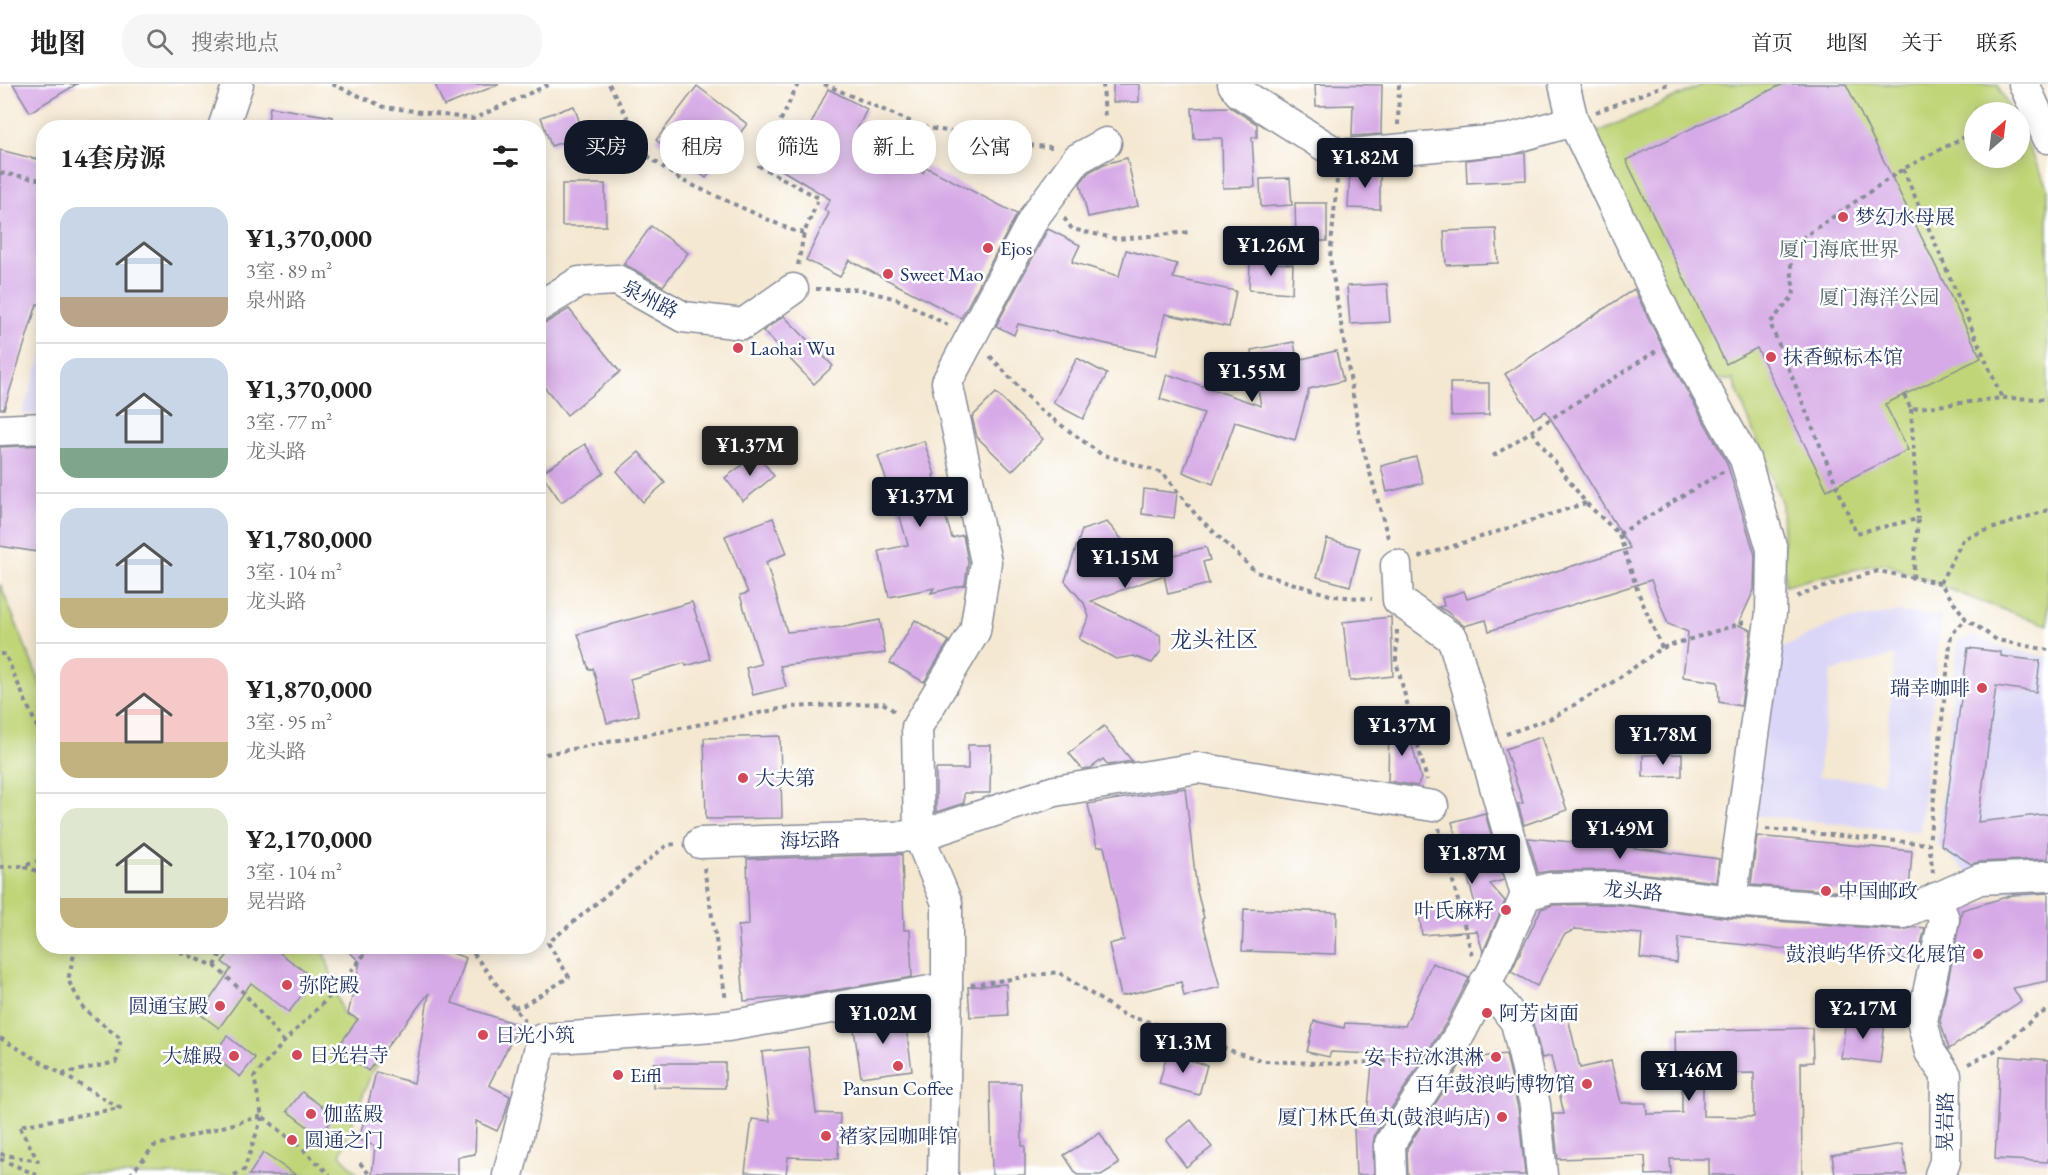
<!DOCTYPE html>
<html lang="zh">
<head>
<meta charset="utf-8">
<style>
	:root { --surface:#fff; --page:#f6f6f6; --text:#222; --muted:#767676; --line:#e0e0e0; --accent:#111827 }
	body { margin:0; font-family:"EB Garamond","Noto Serif SC",serif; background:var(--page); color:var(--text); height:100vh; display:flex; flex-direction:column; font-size:22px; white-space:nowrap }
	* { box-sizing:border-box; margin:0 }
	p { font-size:20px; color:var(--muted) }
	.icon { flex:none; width:33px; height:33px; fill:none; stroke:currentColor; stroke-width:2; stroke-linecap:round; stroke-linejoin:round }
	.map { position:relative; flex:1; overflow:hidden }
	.side { position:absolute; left:36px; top:36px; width:510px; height:834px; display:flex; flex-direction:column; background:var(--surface); border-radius:24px; box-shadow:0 3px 15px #0003 }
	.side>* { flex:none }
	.guide { position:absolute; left:564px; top:36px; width:570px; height:54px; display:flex; gap:12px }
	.needle { width:39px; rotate:28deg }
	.fabs { position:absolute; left:1964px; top:18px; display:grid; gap:12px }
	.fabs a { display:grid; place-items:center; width:66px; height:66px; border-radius:50%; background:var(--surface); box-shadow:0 3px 15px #0003; font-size:30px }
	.price { position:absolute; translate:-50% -51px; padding:0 14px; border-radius:6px; background:var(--accent); color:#fff; font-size:20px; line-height:39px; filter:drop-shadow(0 2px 3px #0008) }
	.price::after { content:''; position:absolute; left:50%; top:36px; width:18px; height:14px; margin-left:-9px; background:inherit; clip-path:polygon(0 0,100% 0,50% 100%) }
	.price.selected { background:#222; color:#fff }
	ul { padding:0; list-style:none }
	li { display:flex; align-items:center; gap:18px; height:150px; padding:0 24px }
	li+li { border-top:2px solid var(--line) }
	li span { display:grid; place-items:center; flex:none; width:168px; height:120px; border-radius:18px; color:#555 }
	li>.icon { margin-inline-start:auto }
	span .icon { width:72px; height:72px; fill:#fffc; stroke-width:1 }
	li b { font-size:26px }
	h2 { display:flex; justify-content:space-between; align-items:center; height:72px; padding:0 24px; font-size:26px }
	.tag { padding:0 21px; border-radius:24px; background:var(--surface); box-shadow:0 3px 15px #0003; font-size:21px; line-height:54px }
	.tag.selected { background:var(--accent); color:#fff }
	header { display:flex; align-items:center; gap:36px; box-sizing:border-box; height:84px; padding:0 30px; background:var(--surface); border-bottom:2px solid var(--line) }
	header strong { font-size:28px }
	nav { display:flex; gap:33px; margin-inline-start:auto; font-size:21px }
	.search { width:420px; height:54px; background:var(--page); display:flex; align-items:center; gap:15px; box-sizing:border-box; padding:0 21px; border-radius:24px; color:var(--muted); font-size:22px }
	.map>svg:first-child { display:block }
	.built { fill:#dad6f7; fill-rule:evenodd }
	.green { fill:#c0d578; stroke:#6e826b; stroke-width:1.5 }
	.building { fill:#d6aae6; fill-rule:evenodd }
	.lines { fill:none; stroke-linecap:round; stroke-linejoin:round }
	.minor-casing { stroke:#888c98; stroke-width:33 }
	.path { stroke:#888c98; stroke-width:4; stroke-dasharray:4.5 4.5; stroke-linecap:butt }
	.minor { stroke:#fff; stroke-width:30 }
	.poi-dot { fill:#d1495b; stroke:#fff; stroke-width:2 }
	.labels { text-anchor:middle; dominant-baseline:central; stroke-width:5; stroke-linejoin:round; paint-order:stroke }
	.poi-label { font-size:20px; fill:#1b2f5e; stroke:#fff; text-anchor:start }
	.park-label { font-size:20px; fill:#4d6166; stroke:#fff }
	.street-label { font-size:20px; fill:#1b2f5e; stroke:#fff }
	.quarter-label { font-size:22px; fill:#1b2f5e; stroke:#fff }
</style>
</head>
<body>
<header>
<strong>地图</strong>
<div class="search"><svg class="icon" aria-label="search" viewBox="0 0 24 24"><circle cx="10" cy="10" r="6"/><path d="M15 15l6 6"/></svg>搜索地点</div>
<nav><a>首页</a><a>地图</a><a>关于</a><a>联系</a></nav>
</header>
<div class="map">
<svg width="2048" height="1091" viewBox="0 0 2048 1091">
	<rect width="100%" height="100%" fill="#fff"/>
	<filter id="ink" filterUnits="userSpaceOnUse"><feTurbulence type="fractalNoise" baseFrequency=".0167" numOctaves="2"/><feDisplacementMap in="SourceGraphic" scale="12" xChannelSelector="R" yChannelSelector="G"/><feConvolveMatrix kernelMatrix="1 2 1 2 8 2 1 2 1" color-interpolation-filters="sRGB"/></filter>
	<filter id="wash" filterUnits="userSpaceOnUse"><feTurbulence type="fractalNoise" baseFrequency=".008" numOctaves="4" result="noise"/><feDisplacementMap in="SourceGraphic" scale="24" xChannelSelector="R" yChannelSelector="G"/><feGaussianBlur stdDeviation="1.35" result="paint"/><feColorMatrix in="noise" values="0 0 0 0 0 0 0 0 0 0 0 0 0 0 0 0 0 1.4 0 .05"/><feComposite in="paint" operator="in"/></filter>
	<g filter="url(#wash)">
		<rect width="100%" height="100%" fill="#f4e8d1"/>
		<g class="built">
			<path d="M43,267V331L22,330Z"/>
			<path d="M1900,528L1941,532L1920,748L1755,731L1776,567L1837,538ZM1895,571L1883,698L1818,692L1831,588Z"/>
			<path d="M1974,552L2007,565L2048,573V801L1991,809L1937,761L1958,557Z"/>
		</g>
		<g class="green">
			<path d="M1705,0H1997L2011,28H1974V74H2019V45L2048,103V541L1979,517L1884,479L1785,501L1782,420L1733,296L1706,295L1589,52Z"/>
			<path d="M0,500L43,606L44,862L323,863L342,928L388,966L371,990L340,1071L359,1091H0Z"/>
		</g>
		<g id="blocks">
			<g class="building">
				<path d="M13,0H77L30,28Z"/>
				<path d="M435,0H498V1L444,22Z"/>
				<rect x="1113" y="0" width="26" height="18"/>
				<path d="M1315,0L1382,1L1381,50L1352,52L1353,21L1316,22Z"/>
				<path d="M1783,0H1846L1981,274L1885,320L1908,366L1827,406L1757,264L1726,280L1626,76Z"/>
				<path d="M697,2L747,40L706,94L656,56Z"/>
				<path d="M828,5L867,25L853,54L923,89L926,83L1017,130L961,234L849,176L840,193L806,176L829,129L824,126L830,115L780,85L792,63L798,67Z"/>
				<path d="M574,22L584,51L551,62L541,33Z"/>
				<path d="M270,23L333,33L332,44H267Z"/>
				<path d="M1230,23L1257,40V53H1252L1255,103L1223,104L1222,54L1194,55L1192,24Z"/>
				<path d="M0,66L44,77V221L37,220L4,325H0Z"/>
				<path d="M1525,69L1526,96L1467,99L1466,76Z"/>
				<path d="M1127,74L1138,122L1088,133L1080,99L1089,88L1104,80Z"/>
				<path d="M1380,84V125L1348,124L1350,87Z"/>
				<path d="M1290,94L1292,121L1261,123L1260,95Z"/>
				<path d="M562,100H605L606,142H562Z"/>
				<path d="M1295,119H1327V157H1296Z"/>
				<path d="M651,142L688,169L663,202L624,180Z"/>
				<path d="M1048,145L1080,161L1072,178L1119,192L1126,166L1177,180L1173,194L1236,207L1229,243L1165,230L1156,271L1018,240L1014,251L996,242Z"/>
				<path d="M1496,145L1498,179L1446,181L1444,147Z"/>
				<path d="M1250,178L1293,180L1292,209L1249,206Z"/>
				<path d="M1387,200L1390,238L1350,240L1347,202Z"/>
				<path d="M1634,205L1662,262L1727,379L1755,471L1754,506L1738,541L1751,546L1741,622L1719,618L1718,598L1683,593L1688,548L1668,540L1651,496L1489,547L1486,536L1464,542L1446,527L1438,523L1444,522L1442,514L1464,507L1467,515L1630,464L1546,327L1534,334L1505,290Z"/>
				<path d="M569,225L620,288L567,331L538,295V240L547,238Z"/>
				<path d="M784,232L833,282L814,300L763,247Z"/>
				<path d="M1294,258L1297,276L1336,267L1343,297L1309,305L1295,356L1235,338L1213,400L1183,388L1204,329L1160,315L1167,290L1261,322L1251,266Z"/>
				<path d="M1077,274L1107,290L1083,335L1053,319Z"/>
				<path d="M1450,299H1489V331L1451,332Z"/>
				<path d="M996,309L1043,355L1012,387L977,353L972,333Z"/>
				<path d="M924,357L935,391H933L952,454L963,451L968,478L965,501L931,509L934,504L889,513L879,467L908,461L892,405L890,406L878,372Z"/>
				<path d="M585,360L604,389L561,418L541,389Z"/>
				<path d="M44,361V469L0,462V363Z"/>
				<path d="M639,368L665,399L643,418L617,387Z"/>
				<path d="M757,370L774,392L743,417L725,394Z"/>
				<path d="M1416,373L1423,399L1387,408L1381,382Z"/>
				<path d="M1144,405L1177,409L1174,434L1142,430Z"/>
				<path d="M773,434L787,469L766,478L787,548L844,543L880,536L885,569L780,582L786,603L753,611L746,584L761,580L740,511L748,509L725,452Z"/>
				<path d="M1107,438L1142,479L1206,463L1210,476L1203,478L1209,500L1168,510L1164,491L1091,517L1160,551L1161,567L1152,579L1133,572L1116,575L1079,555L1089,533L1084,519L1065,497L1082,446Z"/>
				<path d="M1327,455L1360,464L1350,502L1317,493Z"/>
				<path d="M692,518L710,575L686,582L685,579L630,595L639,631L607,639L593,584L589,586L578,550Z"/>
				<path d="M1391,533L1393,592L1350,597L1343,538Z"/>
				<path d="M915,536L949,557L924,598L890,579Z"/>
				<path d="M1968,564L2001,568V572L2040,577L2036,608L1996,602L1978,738L2048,730V775L1979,778L1971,780L1941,761Z"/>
				<path d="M1406,638L1421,695L1417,702L1388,697L1389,641Z"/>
				<path d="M1104,642L1132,677L1108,681L1103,675L1091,684L1082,685L1069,669Z"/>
				<path d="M780,652L782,734L706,735L704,654Z"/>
				<path d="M1541,653L1567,726L1524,741L1518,720L1523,719L1505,665Z"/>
				<path d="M968,661H991L990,709H964V719L936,728V685H968Z"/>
				<path d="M1682,670V692L1643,693V671Z"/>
				<path d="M1185,704L1197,807L1204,834L1202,835L1220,903L1184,912L1181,898L1121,912L1109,860L1124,856L1104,762L1097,763L1088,720Z"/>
				<path d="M1485,729L1504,796L1490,800L1505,817L1483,868L1477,847L1422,851L1419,828L1476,823L1452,738Z"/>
				<path d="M1757,752L1912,767L1909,808L1900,812L1751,801Z"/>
				<path d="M1528,754L1627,763L1719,775L1716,798L1612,786L1550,787L1538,789Z"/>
				<path d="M902,770L904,846H910L912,893L794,913L744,917L738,842L749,841L747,775Z"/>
				<path d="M2048,809V897L2013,904L2021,917L1949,965L1940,937L1962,826L2013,811Z"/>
				<path d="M1611,820L1730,834L1902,846L1915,843L1925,844L1917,876L1851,870V872L1679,854L1677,879L1640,874L1642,850L1575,845L1564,851L1537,902L1511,888L1541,825L1553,821Z"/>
				<path d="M1244,825L1337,828L1336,870L1242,867Z"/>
				<path d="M235,862H271L314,895L289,928L251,899L219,944L200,930L231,885L222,878Z"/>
				<path d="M343,862H432L466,874L452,919L519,941L489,1001L510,1012L505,1030L497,1047L476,1037L475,1070L458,1073V1091H372L375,1062L359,1056L376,988L414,999L429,909L368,987L337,964L358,935L348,930L360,878Z"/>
				<path d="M1432,879L1469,894L1468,896L1446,939L1375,1050L1373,1060L1374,1091H1356L1354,1043H1366L1373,970L1331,968L1329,973L1307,968L1314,937L1344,944L1345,939L1405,942Z"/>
				<path d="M1006,900L1008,931L970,933L968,903Z"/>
				<path d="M1565,921L1580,984L1611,977L1621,1019H1646L1647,1030L1682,1029V991H1676L1675,947L1812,944L1813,978L1801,979L1802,1091H1709V1075H1670L1671,1090L1646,1091L1645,1072L1558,1075L1553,1030H1564L1551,972L1542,974L1530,929ZM1754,989V1033L1703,1032V990Z"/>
				<path d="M904,929L912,986L861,993L853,938Z"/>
				<path d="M1846,933L1885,938L1880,979L1841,974Z"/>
				<path d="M227,952L255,974L240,993L212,971Z"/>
				<path d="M808,963L816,1029L840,1030L838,1075L788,1073L786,1091L745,1088L752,1035L770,1037L762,968Z"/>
				<path d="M1167,970L1207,981L1199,1011L1159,1000Z"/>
				<path d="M1506,970L1518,1024L1525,1091H1408L1407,1064L1464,975Z"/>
				<path d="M2000,972L2048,976V1078L1995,1075Z"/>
				<path d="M653,979H725V1004L653,1003Z"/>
				<path d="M990,999H1021L1022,1062H1025V1091H992Z"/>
				<path d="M302,1008L335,1032L320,1052L287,1027Z"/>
				<path d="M1191,1036L1212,1063L1186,1083L1166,1056Z"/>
				<path d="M1100,1049L1119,1080L1101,1091H1077L1064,1071Z"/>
				<path d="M1902,1060L1907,1091H1835L1832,1071Z"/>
				<path d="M263,1069L296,1091H249Z"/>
			</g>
		</g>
	</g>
	<g filter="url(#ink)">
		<use href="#blocks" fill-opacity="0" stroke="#888c98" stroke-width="1.5"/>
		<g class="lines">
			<defs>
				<g id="minor">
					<path d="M1233,0L1239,8L1339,71L1510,55L1573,37"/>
					<path d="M1564,0L1573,37L1677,254L1745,375L1772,465L1771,529L1731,817"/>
					<path d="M2024,0L2048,54"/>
					<path d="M223,44L238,0"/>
					<path d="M1106,59L1077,75L1035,132L947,298L986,478L975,547L917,643L919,752L1055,707L1198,684L1433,722"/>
					<path d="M538,223L579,198L617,196L683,233L743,240L793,205"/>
					<path d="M0,346L44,344"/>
					<path d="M1396,481L1398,516L1453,555L1526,811"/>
					<path d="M1936,814L1944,835L1922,937L1930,968L1946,991L1945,1078L1940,1091"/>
					<path d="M1485,898L1516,938L1535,1021L1542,1091"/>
					<path d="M508,1091L542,955L728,942L947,904V819L919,752L700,759"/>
					<path d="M943,1091L947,904"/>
					<path d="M1391,1091L1390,1059L1461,948L1498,876L1526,811L1550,804L1612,803L1731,817L1903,829L1980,795L2048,792"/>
				</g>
			</defs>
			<use href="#minor" class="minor-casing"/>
			<g class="path">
				<path d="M332,0L384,23L473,35L550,0"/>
				<path d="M609,0L649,73L681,96L791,146L804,149"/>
				<path d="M798,0L759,82L819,114L804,149L798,181"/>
				<path d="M824,0L923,43L1035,62L1054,63"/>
				<path d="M1103,0L1105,35"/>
				<path d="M1596,28L1668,0"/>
				<path d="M1398,41L1399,0"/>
				<path d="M1903,85L2002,314"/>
				<path d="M0,89L44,96"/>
				<path d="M1337,96L1330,174L1360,353L1389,457"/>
				<path d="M1064,134L1072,145L1118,155L1190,148"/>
				<path d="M816,205H858L897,215L948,241"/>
				<path d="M990,272L1039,325L1101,370L1163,389L1196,431L1256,488L1333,512L1372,515"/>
				<path d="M1904,311L1911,325L2002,314L2048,315"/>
				<path d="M1911,325L1918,435"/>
				<path d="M1532,348L1586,419L1619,450L1638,508L1662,564"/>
				<path d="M1493,372L1656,267"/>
				<path d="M1619,450L1724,387"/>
				<path d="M1419,473L1586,419"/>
				<path d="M1913,494L1918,435L1856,449L1770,239L1794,211L1789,163L1903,85L1974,48"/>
				<path d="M1940,499L1964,454L2048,426"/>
				<path d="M1797,513L1804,509L1878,487L1940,499L1966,535L1997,556L2048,566"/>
				<path d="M1397,546L1396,577L1427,696"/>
				<path d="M0,570H5L44,659"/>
				<path d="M1506,650L1552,634L1613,598L1662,564L1745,538"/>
				<path d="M538,675L546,670L790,623L883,619L897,629"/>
				<path d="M1439,744L1472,871"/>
				<path d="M1766,745L1929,760"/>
				<path d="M0,783L23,782L44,775"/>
				<path d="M24,783L40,788"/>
				<path d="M704,784L726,916"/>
				<path d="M1933,789L1929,760L1951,551L1966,535"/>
				<path d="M164,862L215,882L244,909L284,958"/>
				<path d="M468,862L514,924L526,938"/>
				<path d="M215,882L224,862"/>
				<path d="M971,901L1058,888L1124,931L1156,940L1197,956L1264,977L1342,980L1415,975"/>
				<path d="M514,924L524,921L569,893L548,859L667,761L676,760"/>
				<path d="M0,954L120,1024L19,1042L38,1077L0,1070"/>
				<path d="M1968,980L2000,964L2036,932L2048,926"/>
				<path d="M62,990L116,978L121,955L84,925L68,896L76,862"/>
				<path d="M288,1053L262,1032L254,993L284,958L335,907L371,862"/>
				<path d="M296,1059L330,1091"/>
				<path d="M0,1075L37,1091"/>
				<path d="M360,1079L370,1091"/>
				<path d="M130,1091L154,1062L262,1032"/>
				<path d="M234,1091L244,1086L262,1033"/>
			</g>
			<use href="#minor" class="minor"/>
		</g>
	</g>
	<g class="poi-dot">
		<circle cx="1843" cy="133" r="6"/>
		<circle cx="988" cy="164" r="6"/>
		<circle cx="888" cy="190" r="6"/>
		<circle cx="738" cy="264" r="6"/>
		<circle cx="1771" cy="273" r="6"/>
		<circle cx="1982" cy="604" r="6"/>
		<circle cx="743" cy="694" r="6"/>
		<circle cx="1826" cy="807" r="6"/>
		<circle cx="1506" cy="826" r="6"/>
		<circle cx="1978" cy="870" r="6"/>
		<circle cx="287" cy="901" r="6"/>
		<circle cx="220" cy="922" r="6"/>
		<circle cx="1487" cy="929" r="6"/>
		<circle cx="483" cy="951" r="6"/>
		<circle cx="297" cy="971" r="6"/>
		<circle cx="234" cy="972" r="6"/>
		<circle cx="1496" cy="973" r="6"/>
		<circle cx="898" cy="982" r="6"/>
		<circle cx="618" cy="991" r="6"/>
		<circle cx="1587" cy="1000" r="6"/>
		<circle cx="311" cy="1030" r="6"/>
		<circle cx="1502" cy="1033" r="6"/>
		<circle cx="826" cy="1052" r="6"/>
		<circle cx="292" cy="1056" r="6"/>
	</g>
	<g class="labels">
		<g class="poi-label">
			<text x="1855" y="133">梦幻水母展</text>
			<text x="1000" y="164">Ejos</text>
			<text x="900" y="190">Sweet Mao</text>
			<text x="750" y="264">Laohai Wu</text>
			<text x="1783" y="273">抹香鲸标本馆</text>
			<text x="1970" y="604" text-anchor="end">瑞幸咖啡</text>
			<text x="755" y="694">大夫第</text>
			<text x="1838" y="807">中国邮政</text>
			<text x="1494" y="826" text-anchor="end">叶氏麻籽</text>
			<text x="1966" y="870" text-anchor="end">鼓浪屿华侨文化展馆</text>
			<text x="299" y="901">弥陀殿</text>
			<text x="208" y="922" text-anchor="end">圆通宝殿</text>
			<text x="1499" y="929">阿芳卤面</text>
			<text x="495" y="951">日光小筑</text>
			<text x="309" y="971">日光岩寺</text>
			<text x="222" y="972" text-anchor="end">大雄殿</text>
			<text x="1484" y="973" text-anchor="end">安卡拉冰淇淋</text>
			<text x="630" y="991">Eiffl</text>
			<text x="1575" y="1000" text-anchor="end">百年鼓浪屿博物馆</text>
			<text x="898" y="1004" text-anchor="middle">Pansun Coffee</text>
			<text x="323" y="1030">伽蓝殿</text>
			<text x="1490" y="1033" text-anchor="end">厦门林氏鱼丸(鼓浪屿店)</text>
			<text x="838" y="1052">褚家园咖啡馆</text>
			<text x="304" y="1056">圆通之门</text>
		</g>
		<g class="park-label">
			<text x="1839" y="165">厦门海底世界</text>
			<text x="1879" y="213">厦门海洋公园</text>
		</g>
		<g class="street-label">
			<text transform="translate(650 215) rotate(27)">泉州路</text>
			<text transform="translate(810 756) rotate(-2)">海坛路</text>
			<text transform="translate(1633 807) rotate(5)">龙头路</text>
			<text transform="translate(1945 1038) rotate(-89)">晃岩路</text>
		</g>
		<g class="quarter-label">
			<text x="1214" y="555">龙头社区</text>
		</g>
	</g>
</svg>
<div class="fabs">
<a><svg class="needle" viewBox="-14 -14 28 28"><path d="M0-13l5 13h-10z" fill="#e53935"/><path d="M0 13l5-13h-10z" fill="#767676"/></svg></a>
</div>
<b class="price" style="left:1365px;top:105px">¥1.82M</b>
<b class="price" style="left:1271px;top:193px">¥1.26M</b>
<b class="price" style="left:1252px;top:319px">¥1.55M</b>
<b class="price selected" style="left:750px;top:393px">¥1.37M</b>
<b class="price" style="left:920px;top:444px">¥1.37M</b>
<b class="price" style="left:1125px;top:505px">¥1.15M</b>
<b class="price" style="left:1402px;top:673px">¥1.37M</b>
<b class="price" style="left:1663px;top:682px">¥1.78M</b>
<b class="price" style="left:1620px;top:776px">¥1.49M</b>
<b class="price" style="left:1472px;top:801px">¥1.87M</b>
<b class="price" style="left:1863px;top:956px">¥2.17M</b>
<b class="price" style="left:883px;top:961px">¥1.02M</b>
<b class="price" style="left:1183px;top:990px">¥1.3M</b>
<b class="price" style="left:1689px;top:1018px">¥1.46M</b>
<div class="guide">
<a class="tag selected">买房</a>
<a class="tag">租房</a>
<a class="tag">筛选</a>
<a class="tag">新上</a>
<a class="tag">公寓</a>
</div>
<section class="side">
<h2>14套房源<svg class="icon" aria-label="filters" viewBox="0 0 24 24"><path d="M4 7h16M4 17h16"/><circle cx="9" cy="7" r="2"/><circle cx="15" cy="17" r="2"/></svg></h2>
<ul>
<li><span style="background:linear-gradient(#c9d6e8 75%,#b9a48a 0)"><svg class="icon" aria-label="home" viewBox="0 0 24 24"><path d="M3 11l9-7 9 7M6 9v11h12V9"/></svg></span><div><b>¥1,370,000</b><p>3室 · 89 m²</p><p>泉州路</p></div></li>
<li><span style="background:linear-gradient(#c9d6e8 75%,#7fa58c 0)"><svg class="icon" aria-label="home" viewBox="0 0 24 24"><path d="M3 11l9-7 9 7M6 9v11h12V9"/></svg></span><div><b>¥1,370,000</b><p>3室 · 77 m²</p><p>龙头路</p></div></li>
<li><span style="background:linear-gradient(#c9d6e8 75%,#c2b280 0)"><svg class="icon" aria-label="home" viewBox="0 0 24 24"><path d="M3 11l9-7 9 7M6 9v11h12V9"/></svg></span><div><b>¥1,780,000</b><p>3室 · 104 m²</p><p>龙头路</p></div></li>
<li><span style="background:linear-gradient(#f6c9c9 70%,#c2b280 0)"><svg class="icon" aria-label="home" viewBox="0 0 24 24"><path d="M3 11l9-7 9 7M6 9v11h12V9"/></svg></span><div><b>¥1,870,000</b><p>3室 · 95 m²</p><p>龙头路</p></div></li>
<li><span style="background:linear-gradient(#dfe7d0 75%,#c2b280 0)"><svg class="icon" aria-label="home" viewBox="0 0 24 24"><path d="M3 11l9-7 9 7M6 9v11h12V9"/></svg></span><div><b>¥2,170,000</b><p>3室 · 104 m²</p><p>晃岩路</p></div></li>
</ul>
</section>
</div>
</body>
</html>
